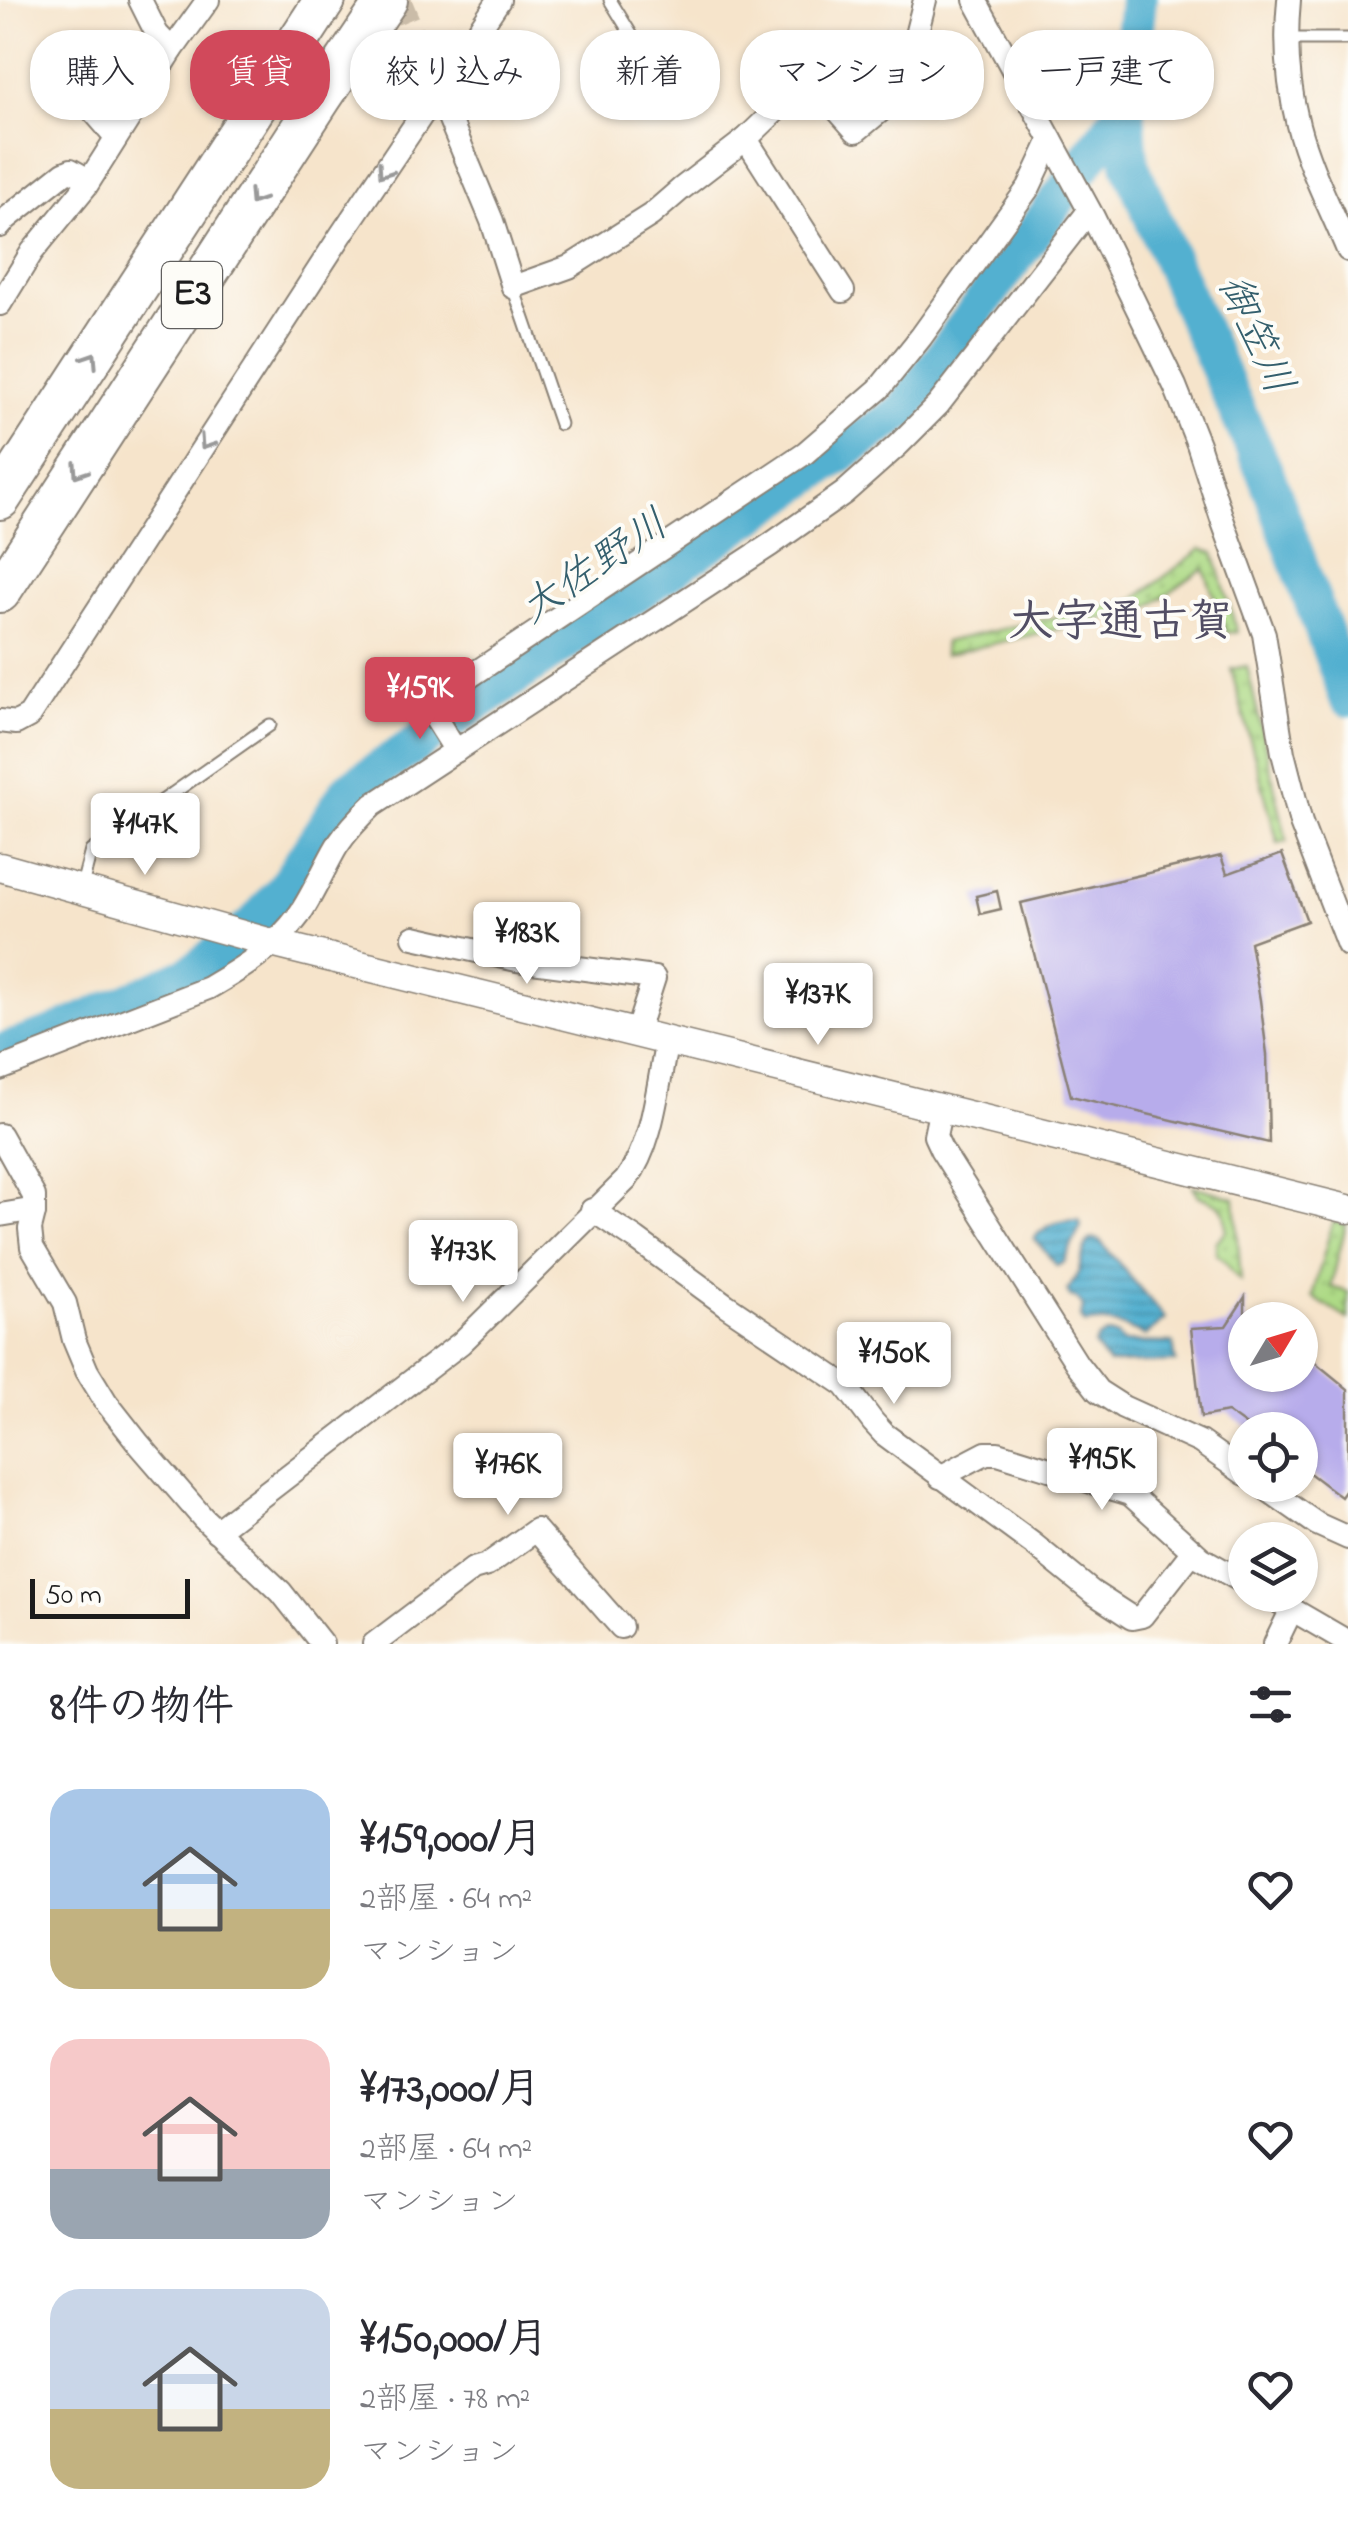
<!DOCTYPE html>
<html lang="ja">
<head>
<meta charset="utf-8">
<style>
	:root { --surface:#fff; --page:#f7f7f7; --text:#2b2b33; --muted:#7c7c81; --accent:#d1495b }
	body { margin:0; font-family:"Indie Flower","Klee One",sans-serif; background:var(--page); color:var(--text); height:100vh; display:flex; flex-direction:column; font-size:38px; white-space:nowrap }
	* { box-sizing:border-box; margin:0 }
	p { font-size:32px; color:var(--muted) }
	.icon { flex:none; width:55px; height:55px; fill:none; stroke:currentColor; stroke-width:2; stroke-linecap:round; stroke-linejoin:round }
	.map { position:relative; height:1644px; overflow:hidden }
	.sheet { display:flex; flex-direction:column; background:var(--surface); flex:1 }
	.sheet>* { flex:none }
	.top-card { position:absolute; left:30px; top:30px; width:1290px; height:90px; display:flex; gap:20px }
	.needle { width:65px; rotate:52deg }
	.tools { position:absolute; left:1228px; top:1302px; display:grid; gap:20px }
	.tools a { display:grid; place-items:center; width:90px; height:90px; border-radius:50%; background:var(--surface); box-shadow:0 2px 8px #0004; font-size:50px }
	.scale { position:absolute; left:30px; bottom:25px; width:160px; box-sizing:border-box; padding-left:10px; border:5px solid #1c1c1c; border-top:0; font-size:28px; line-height:35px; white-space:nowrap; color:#1c1c1c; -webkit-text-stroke:8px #fdfcf7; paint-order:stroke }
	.price { position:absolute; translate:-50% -85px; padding:0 22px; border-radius:10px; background:#fff; color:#222; font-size:32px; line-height:65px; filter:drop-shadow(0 2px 5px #0008) }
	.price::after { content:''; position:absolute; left:50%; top:60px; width:30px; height:22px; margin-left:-15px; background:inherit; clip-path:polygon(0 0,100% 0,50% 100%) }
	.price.active { background:var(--accent); color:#fff }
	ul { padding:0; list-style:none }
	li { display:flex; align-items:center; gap:30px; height:250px; padding:0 50px }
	li span { display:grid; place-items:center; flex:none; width:280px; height:200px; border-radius:30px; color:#555 }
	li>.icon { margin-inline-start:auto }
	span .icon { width:120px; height:120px; fill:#fffc; stroke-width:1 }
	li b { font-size:42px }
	h2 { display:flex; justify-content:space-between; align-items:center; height:120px; padding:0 50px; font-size:42px }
	.pill { padding:0 35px; border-radius:40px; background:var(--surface); box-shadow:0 2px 8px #0004; font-size:35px; line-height:90px }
	.pill.active { background:var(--accent); color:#fff }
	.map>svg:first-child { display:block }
	.green { fill:url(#green-dots); stroke:#657b51; stroke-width:2.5 }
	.water { fill:url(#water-rules); stroke:#376676; stroke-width:2.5 }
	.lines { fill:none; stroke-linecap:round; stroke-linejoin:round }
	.river { stroke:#52b0d0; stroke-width:38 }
	.building { fill:#b7aceb }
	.minor-tunnel { stroke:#cabca8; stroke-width:22; stroke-dasharray:22 11; stroke-linecap:butt }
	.service-casing { stroke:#898074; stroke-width:15 }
	.minor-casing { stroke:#898074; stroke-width:26 }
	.tertiary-casing { stroke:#898074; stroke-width:31 }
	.motorway-casing { stroke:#898074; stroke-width:44 }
	.service { stroke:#fff; stroke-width:11 }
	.minor { stroke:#fff; stroke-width:22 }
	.tertiary { stroke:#fff; stroke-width:28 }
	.motorway { stroke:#fff; stroke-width:40 }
	.oneway { stroke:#999 }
	.labels { text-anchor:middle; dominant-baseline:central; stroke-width:8; stroke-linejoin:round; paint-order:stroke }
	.shield { fill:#fdfcf7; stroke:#605f5e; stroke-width:2.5 }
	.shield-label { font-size:38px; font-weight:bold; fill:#1c1c1c }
	.water-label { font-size:42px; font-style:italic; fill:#345f6d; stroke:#fdfcf7 }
	.quarter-label { font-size:45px; font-weight:bold; fill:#524e64; stroke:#fdfcf7 }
</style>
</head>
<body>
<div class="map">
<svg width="1348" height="1644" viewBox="0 0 1348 1644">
	<defs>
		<pattern id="green-dots" width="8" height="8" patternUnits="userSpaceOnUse" patternTransform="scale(2.5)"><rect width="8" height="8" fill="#aeda86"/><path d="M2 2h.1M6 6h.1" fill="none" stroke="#95ba73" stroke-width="1.8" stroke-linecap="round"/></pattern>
		<pattern id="water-rules" width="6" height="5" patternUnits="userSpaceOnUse" patternTransform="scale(2.5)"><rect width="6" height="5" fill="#52b0d0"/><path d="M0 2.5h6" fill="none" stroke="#438ea8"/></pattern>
	</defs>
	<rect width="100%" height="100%" fill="#fdfcf7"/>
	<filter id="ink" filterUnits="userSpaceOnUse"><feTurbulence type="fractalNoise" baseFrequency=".01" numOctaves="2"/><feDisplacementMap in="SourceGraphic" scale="20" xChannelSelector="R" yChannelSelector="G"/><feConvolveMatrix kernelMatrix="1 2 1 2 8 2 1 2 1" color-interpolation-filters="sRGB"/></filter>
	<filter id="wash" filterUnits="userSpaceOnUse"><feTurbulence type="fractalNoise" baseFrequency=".0048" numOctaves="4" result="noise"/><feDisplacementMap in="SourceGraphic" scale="40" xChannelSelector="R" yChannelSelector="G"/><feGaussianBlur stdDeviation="2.25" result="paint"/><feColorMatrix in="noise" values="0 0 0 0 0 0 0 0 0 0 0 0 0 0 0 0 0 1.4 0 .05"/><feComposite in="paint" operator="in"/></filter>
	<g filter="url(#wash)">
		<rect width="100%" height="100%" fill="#f6e4cb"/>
		<g class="green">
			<path d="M1201,549L1214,553L1237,631L1226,633L1204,568L1146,609L944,655V642L1135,599Z"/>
			<path d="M1247,666L1287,841L1278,843L1231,669Z"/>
			<path d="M1193,1186L1235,1198L1241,1281C1231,1273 1227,1260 1216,1254V1242L1226,1231C1225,1202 1222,1207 1199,1196Z"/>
			<path d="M1333,1221L1346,1224L1331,1287L1348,1292V1319L1312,1297Z"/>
		</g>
		<g class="water">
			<path d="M1079,1220L1081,1226L1064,1262L1057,1266L1034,1238C1048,1223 1059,1221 1079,1220Z"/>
			<path d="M1096,1239L1100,1241L1166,1319L1145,1336C1127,1327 1106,1319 1085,1324L1081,1318L1083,1306L1077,1299L1070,1297L1068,1291L1078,1273L1085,1247L1089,1240Z"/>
			<path d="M1107,1334L1117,1336L1122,1342L1173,1343L1176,1362L1108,1364L1094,1345L1098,1339Z"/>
		</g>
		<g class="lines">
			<g class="river">
				<path d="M1138,0L1126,107L1130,164L1187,299L1267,477L1348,698"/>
				<path d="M0,1053L53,1035L189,975L254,925L283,891L348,791L902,412L1126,107"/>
			</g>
		</g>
		<g id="blocks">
			<g class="building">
				<path d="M1282,854L1307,921L1250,942L1260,1000L1267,1054L1269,1143L1071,1096L1021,903L1221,856L1227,874Z"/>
				<path d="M997,891L1001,909L980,914L976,896Z"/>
				<path d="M1245,1297V1375H1300V1350L1348,1389V1487L1341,1497L1300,1466V1430H1252L1227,1412L1201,1417L1191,1328L1226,1326Z"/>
			</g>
		</g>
	</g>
	<g filter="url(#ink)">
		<use href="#blocks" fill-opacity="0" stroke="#898074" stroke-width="2.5"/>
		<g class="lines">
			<path class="minor-tunnel" d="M400,0L424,57"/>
			<defs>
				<g id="service">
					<path d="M610,0L653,70L678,59"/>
					<path d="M1287,39H1348"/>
					<path d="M513,287L560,424"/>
					<path d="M81,889L91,851L270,725"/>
				</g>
				<g id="minor">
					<path d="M140,0L157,34L172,50"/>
					<path d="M975,0L1093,217L1175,386L1198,444L1223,522L1264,634L1283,753L1301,823L1348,945"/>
					<path d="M1289,0C1285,41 1288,85 1298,125C1309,168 1331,209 1348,250"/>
					<path d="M424,57L492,221L513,287L569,267L651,215L681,189L746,139L798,89L809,83L817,87L856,131L891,102L910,59L925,0"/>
					<path d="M47,69L88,105L116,137"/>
					<path d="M746,139L843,291"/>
					<path d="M0,226L6,219L64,173L71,170L89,180"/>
					<path d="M0,304L32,252L86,186L172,50L208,0"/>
					<path d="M0,721L16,723L29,716L341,235L499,0"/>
					<path d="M456,751L427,705L805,453L879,389L921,337L1029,187L1051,140"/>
					<path d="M414,937L517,960L654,978L636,1034"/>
					<path d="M0,1069L208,988C243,968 275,948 299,915C314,893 324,868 337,846C347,831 360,817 373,805L770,545L844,493L898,445L938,405L1089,211"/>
					<path d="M941,1107L935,1136L941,1149L1077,1364L1098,1391L1123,1407L1200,1442L1245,1474"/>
					<path d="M0,1135L34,1196V1213L30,1229L32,1247L65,1303L74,1340L87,1371L106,1402L139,1444L203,1518L281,1592L322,1644"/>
					<path d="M592,1210L636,1239L726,1305L845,1385L873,1422L884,1434L1033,1544L1092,1592L1132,1618L1142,1616L1193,1551"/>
					<path d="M0,1215L24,1211L34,1213"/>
					<path d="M940,1477L986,1453H998L1130,1494L1201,1558L1245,1583"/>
					<path d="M1261,1485L1317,1524L1348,1538"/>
					<path d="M216,1531L461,1343L626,1180C654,1142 657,1087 667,1041"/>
					<path d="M1267,1595L1348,1642"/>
					<path d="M374,1644L473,1569L487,1565L536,1530L621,1627"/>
					<path d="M1275,1644L1292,1609"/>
				</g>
				<path id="tertiary" d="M0,867L275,944L1348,1209"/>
				<g id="motorway">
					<path d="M0,499L325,0"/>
					<path d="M0,592L321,98L387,0"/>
				</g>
			</defs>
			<use href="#service" class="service-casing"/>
			<use href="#minor" class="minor-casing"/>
			<use href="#tertiary" class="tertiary-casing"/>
			<use href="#motorway" class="motorway-casing"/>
			<use href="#service" class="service"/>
			<use href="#minor" class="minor"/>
			<use href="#tertiary" class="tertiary"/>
			<use href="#motorway" class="motorway"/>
		</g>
		<defs><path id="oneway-chevron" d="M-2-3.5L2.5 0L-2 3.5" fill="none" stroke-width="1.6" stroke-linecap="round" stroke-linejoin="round" transform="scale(2.5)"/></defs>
		<g class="oneway">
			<use href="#oneway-chevron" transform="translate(384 171) rotate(124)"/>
			<use href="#oneway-chevron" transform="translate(255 198) rotate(123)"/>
			<use href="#oneway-chevron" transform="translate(91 359) rotate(-57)"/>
			<use href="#oneway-chevron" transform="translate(206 443) rotate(123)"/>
			<use href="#oneway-chevron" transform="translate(79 471) rotate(123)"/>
		</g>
	</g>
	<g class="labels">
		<rect class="shield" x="162" y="262" width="60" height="66" rx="8"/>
		<g class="shield-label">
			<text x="192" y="295">E3</text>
		</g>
		<g class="water-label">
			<text transform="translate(1254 335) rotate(66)">御笠川</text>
			<text transform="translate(595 568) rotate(-34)">大佐野川</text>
		</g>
		<g class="quarter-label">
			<text x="1121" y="624">大字通古賀</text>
		</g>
	</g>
</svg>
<div class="tools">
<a><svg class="needle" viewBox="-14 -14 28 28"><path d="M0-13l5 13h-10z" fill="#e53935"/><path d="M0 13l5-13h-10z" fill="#7c7c81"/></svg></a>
<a><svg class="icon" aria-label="locate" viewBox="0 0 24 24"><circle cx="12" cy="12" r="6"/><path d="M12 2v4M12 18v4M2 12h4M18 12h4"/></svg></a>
<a><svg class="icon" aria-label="layers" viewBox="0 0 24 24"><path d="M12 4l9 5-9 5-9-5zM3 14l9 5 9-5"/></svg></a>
</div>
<div class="scale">50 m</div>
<b class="price active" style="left:420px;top:742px">¥159K</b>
<b class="price" style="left:145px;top:878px">¥147K</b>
<b class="price" style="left:527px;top:987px">¥183K</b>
<b class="price" style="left:818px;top:1048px">¥137K</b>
<b class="price" style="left:463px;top:1305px">¥173K</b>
<b class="price" style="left:894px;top:1407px">¥150K</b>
<b class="price" style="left:1102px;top:1513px">¥195K</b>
<b class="price" style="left:508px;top:1518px">¥176K</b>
<div class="top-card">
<a class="pill">購入</a>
<a class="pill active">賃貸</a>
<a class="pill">絞り込み</a>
<a class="pill">新着</a>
<a class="pill">マンション</a>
<a class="pill">一戸建て</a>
</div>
</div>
<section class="sheet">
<h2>8件の物件<svg class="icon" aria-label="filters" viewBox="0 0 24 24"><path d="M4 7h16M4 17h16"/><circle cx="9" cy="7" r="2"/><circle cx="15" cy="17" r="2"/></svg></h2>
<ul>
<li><span style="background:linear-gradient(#a9c7e8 60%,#c2b280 0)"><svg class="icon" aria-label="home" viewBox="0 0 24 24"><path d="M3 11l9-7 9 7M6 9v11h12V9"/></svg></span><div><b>¥159,000/月</b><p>2部屋 · 64 m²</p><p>マンション</p></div><svg class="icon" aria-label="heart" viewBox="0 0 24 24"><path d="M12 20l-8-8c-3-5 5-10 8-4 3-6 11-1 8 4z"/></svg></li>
<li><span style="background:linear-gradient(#f6c9c9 65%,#9aa5b1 0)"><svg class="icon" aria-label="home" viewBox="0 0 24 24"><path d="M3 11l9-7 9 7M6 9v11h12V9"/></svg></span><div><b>¥173,000/月</b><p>2部屋 · 64 m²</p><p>マンション</p></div><svg class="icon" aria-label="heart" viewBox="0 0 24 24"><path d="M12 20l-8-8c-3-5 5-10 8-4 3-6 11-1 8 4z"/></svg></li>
<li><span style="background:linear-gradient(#c9d6e8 60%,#c2b280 0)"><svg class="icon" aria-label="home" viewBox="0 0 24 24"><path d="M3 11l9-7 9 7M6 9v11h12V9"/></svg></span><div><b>¥150,000/月</b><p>2部屋 · 78 m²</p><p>マンション</p></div><svg class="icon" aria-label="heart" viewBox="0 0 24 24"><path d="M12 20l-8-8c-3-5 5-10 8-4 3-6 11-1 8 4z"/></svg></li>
</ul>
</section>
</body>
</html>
